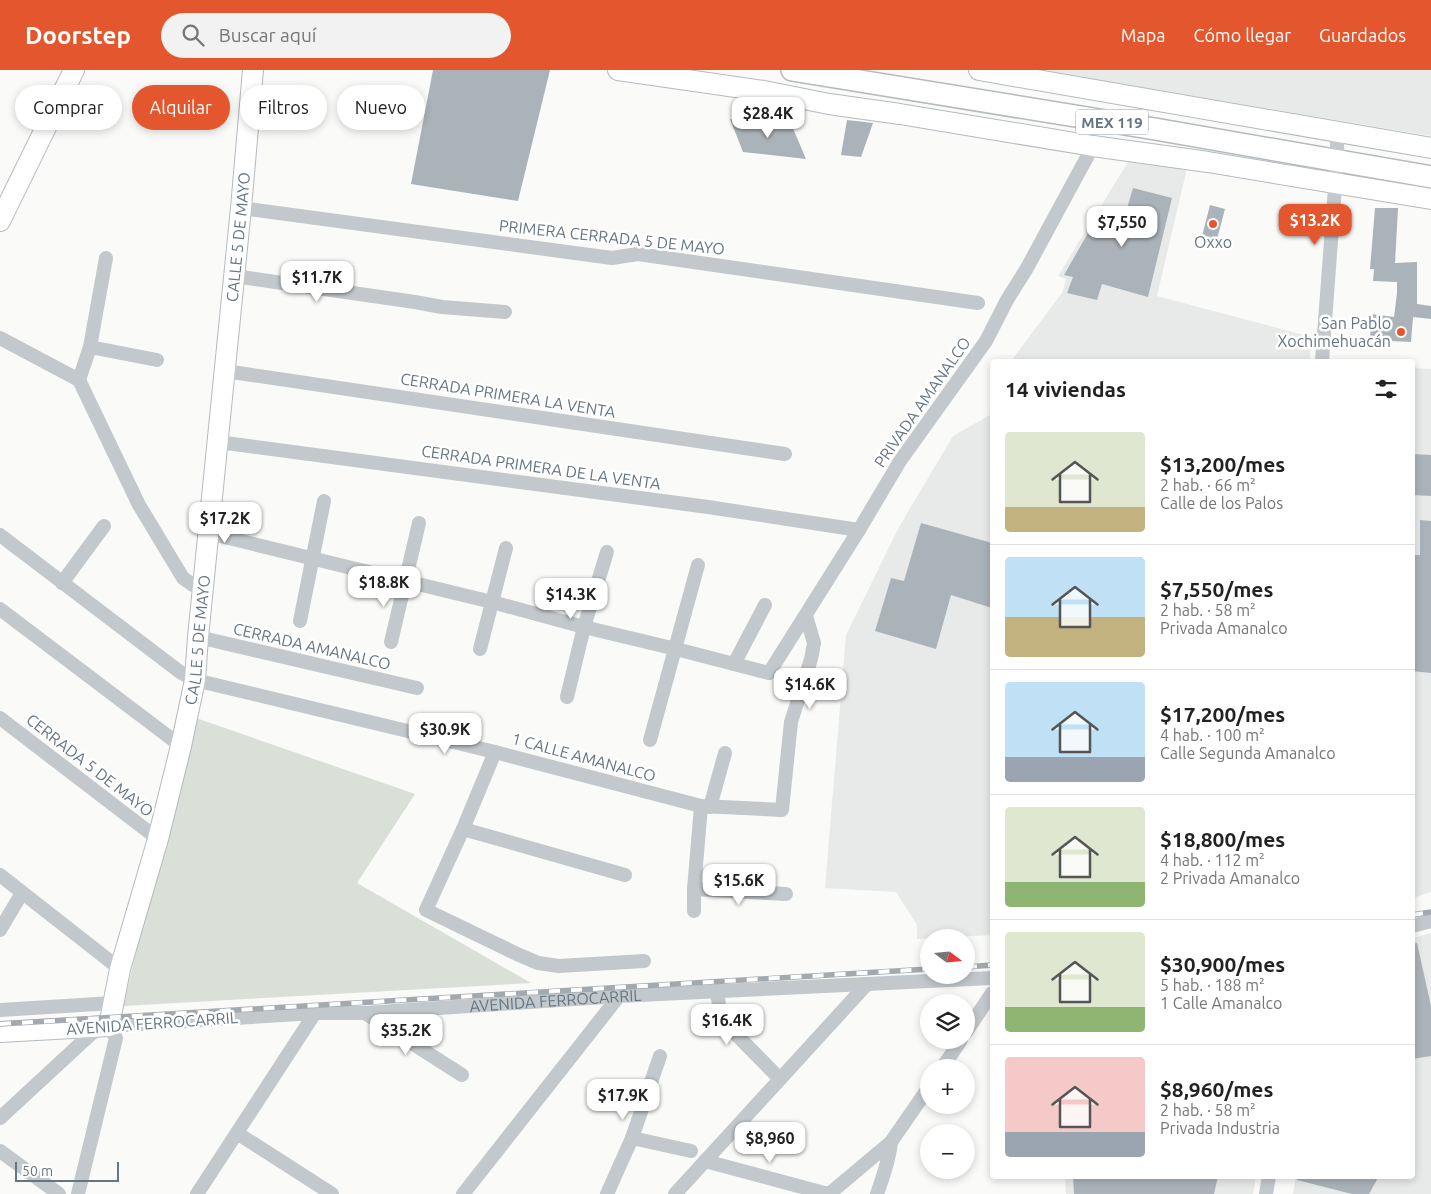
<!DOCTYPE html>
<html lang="es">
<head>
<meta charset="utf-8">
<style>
	:root { --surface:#fff; --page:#f2f2f2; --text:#222; --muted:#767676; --line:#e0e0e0; --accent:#e4572e }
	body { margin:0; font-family:Ubuntu,sans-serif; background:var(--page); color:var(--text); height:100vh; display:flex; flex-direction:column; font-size:19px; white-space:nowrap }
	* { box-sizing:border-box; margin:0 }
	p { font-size:16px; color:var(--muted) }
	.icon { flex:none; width:28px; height:28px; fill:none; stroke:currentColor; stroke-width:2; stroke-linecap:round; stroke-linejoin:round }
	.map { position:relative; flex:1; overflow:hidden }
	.sheet { position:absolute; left:990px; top:289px; width:425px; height:820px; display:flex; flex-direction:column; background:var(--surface); border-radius:5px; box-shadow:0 2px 8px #0003 }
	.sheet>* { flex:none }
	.banner { position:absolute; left:15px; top:15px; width:475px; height:45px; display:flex; gap:10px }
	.needle { width:32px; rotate:106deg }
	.fabs { position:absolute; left:920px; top:859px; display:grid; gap:10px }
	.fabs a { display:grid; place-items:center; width:55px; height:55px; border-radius:50%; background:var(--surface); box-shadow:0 2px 8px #0003; font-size:25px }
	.scale { position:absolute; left:15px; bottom:12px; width:104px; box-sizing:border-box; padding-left:5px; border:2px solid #657683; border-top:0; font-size:14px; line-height:18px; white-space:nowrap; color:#657683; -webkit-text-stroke:4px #fff; paint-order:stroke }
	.price { position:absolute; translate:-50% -42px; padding:0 11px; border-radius:10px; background:#fff; color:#222; font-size:16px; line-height:32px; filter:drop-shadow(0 1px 2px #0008) }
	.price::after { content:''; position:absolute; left:50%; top:30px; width:15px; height:11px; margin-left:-8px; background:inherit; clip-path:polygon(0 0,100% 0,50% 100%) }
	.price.selected { background:var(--accent); color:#fff }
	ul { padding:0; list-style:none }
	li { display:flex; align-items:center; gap:15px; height:125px; padding:0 15px }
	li+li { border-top:1px solid var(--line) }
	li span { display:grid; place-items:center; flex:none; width:140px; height:100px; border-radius:5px; color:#555 }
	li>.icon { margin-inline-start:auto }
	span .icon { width:60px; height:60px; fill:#fffc; stroke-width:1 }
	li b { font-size:21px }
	h2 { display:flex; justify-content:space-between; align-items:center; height:60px; padding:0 15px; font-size:21px }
	.chip { padding:0 18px; border-radius:22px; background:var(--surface); box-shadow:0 2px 8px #0003; font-size:18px; line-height:45px }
	.chip.selected { background:var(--accent); color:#fff }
	header { display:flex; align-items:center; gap:30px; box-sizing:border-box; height:70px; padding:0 25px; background:var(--accent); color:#fff }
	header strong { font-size:24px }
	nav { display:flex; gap:28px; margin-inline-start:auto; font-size:18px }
	.search { width:350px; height:45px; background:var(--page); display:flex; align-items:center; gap:12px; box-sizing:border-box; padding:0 18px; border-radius:28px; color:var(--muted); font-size:19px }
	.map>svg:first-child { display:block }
	.built { fill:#e8e9e9 }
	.green { fill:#dadfd7 }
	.building { fill:#aab3b9 }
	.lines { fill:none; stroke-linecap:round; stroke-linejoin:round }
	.secondary-casing { stroke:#b3babf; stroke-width:22 }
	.primary-casing { stroke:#b5babe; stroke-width:24 }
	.street { stroke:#c3c8cc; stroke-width:14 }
	.secondary { stroke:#fff; stroke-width:20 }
	.primary { stroke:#fff; stroke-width:21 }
	.rail-casing { stroke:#a2aab0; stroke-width:5.5 }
	.rail { stroke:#fff; stroke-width:4; stroke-dasharray:11; stroke-linecap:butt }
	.poi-dot { fill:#e4572e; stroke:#fff; stroke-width:2 }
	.labels { text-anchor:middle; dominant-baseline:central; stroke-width:5; stroke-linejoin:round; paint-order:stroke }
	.shield { fill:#fff; stroke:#939fa8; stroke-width:1 }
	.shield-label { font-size:15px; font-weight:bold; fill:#657683 }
	.street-label { font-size:16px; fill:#657683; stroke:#fff }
	.poi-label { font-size:16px; fill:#657683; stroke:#fff }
</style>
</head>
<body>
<header>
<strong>Doorstep</strong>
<div class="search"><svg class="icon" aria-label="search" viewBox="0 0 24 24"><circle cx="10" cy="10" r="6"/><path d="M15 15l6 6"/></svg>Buscar aquí</div>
<nav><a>Mapa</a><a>Cómo llegar</a><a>Guardados</a></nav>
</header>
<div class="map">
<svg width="1431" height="1124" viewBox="0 0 1431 1124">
	<rect width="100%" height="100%" fill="#fafaf8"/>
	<g class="built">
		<path d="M1037,0H1431V66Z"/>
		<path d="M1131,87L1187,98L1157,226L1311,267L1310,291H1011L1062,223L1066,209L1058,206Z"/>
		<path d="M1412,298L1431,299V822L1413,828Z"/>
		<path d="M992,338V865L917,869V855L896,822L825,818L846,565L899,457L953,366L990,345Z"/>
		<path d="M1431,863V1124H1293L1296,1106H1412L1413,868Z"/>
		<path d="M1065,1106H1256L1253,1124H1066Z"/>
	</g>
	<path class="green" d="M193,647L415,724L357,813L531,913L123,936Z"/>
	<g class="building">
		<path d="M433,0H550L518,131L411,114Z"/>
		<path d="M730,49L792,56L806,89L743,82Z"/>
		<path d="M847,50L873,53L861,87L841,85Z"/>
		<path d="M1133,118L1172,128L1148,227L1102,214L1097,230L1067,223L1073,207L1064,205L1103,137L1126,142Z"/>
		<path d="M1210,135L1225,139L1216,173L1201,170Z"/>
		<path d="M1375,138H1398L1395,193L1417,192V234L1431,236V249L1413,247L1411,272L1370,270L1371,244L1394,247L1397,223V212L1373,211L1374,199H1370Z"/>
		<path d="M1412,384L1431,385V426L1412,425Z"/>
		<path d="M1420,450L1431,451V603L1412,601V485H1420Z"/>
		<path d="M921,453L992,473V538L951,525L936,579L875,561L891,508L904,511Z"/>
		<path d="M1417,873L1431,936V986L1412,989V874Z"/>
		<path d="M1073,1106H1218L1214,1124H1074Z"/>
		<path d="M1297,1106H1379L1369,1124H1352L1297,1110Z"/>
	</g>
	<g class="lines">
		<defs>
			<g id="secondary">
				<path d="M618,0L764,21L829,34L900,44L1093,76L1208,92L1431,129"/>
				<path d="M979,0L1431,78"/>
				<path d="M0,151L74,0"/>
				<path id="s2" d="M0,962L109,956L120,899L158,769L181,676L195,610L198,567L241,138L253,0"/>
			</g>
			<path id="primary" d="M792,0L1155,59L1431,107"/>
		</defs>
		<use href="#secondary" class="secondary-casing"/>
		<use href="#primary" class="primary-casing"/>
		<g class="street">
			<path d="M241,138L612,188L638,184L978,233"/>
			<path d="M234,206L415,232L442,237L505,242"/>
			<path d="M0,268L79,310"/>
			<path d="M90,277L157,290"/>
			<path d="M1322,291L1337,91V61"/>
			<path d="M225,301L785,384"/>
			<path d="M79,310L139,435L183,508L193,515L203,517"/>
			<path d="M79,310L90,277L106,188"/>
			<path d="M218,372L708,437L859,460"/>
			<path d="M208,463L492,532L584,557L676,579L769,603L859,460L900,391L986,271L1007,230L1027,198L1093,76"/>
			<path d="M0,465L180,602L195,610L495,682L701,736L782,740L791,652L811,589L814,573L806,546"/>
			<path d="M62,513L104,456"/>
			<path d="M0,539L181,676"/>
			<path d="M300,551L324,431"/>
			<path d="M198,567L417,618"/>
			<path d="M391,572L419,453"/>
			<path d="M480,579L506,478"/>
			<path d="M734,594L765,535"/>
			<path d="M567,627L584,557L607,482"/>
			<path d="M0,648L158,769"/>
			<path d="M650,670L698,495"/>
			<path d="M495,682L463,759L426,840L517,884L538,893L559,896L644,891"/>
			<path d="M710,737L725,683"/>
			<path d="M463,759L625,805"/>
			<path d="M0,805L120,899"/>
			<path d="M694,819L786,824"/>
			<path d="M694,841V819L701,736"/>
			<path d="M1412,856L1431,851"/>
			<path d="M0,860L22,823"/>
			<path d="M717,921L721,949L780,1009"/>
			<path d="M0,940L113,933"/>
			<path d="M365,943L462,1005"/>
			<path d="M966,962L992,923"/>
			<path d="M942,998L961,970"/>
			<path id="s1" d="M0,1048L92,963L109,956L315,943H365L619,926L992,908"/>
			<path d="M237,1063L332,1124"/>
			<path d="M632,1068L691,1081"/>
			<path d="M0,1081L59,1124"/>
			<path d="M705,1091L828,1124"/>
			<path d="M78,1124L116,968L109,956"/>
			<path d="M197,1124L315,943"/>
			<path d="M463,1124L619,926"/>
			<path d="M607,1124L632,1068L660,986"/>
			<path d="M675,1124L867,914"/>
			<path d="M829,1124L891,1072L929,1017"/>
			<path d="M877,1124C883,1107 889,1090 891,1072"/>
			<path d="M1266,1124L1269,1106"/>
		</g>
		<use href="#secondary" class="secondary"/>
		<use href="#primary" class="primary"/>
		<defs>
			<g id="rail">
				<path d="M1412,845L1431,842"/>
				<path d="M966,897L992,895"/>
				<path d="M0,954L929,899"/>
			</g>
		</defs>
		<use href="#rail" class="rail-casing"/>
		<use href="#rail" class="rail"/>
	</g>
	<g class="poi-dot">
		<circle cx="1213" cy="154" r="5"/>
		<circle cx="1401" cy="262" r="5"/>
	</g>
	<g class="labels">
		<rect class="shield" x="1076" y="39.5" width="72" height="25" rx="4"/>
		<g class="shield-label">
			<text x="1112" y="52">MEX 119</text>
		</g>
		<g class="street-label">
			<text stroke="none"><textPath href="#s2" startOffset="911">CALLE 5 DE MAYO</textPath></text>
			<text transform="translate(612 167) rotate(6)">PRIMERA CERRADA 5 DE MAYO</text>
			<text transform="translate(508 325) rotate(9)">CERRADA PRIMERA LA VENTA</text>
			<text transform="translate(922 332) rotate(-55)">PRIVADA AMANALCO</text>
			<text transform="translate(541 397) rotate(8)">CERRADA PRIMERA DE LA VENTA</text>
			<text stroke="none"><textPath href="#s2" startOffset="506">CALLE 5 DE MAYO</textPath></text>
			<text transform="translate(312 576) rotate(13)">CERRADA AMANALCO</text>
			<text transform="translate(584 687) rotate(15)">1 CALLE AMANALCO</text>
			<text transform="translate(90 695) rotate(38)">CERRADA 5 DE MAYO</text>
			<text stroke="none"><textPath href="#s1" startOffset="591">AVENIDA FERROCARRIL</textPath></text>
			<text transform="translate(152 953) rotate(-4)">AVENIDA FERROCARRIL</text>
		</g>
		<g class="poi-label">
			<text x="1213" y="172">Oxxo</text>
			<text x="1391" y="253" text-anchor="end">San Pablo<tspan x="1391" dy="18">Xochimehuacán</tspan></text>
		</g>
	</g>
</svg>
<div class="fabs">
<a><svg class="needle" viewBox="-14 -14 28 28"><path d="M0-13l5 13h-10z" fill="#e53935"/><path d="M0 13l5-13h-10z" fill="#767676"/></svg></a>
<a><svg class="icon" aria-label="layers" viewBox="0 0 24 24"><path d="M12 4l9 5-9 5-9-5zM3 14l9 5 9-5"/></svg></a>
<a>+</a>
<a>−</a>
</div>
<div class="scale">50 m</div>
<b class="price" style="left:768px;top:69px">$28.4K</b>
<b class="price selected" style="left:1315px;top:176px">$13.2K</b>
<b class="price" style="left:1122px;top:178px">$7,550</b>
<b class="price" style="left:317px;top:233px">$11.7K</b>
<b class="price" style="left:225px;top:474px">$17.2K</b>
<b class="price" style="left:384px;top:538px">$18.8K</b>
<b class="price" style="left:571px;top:550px">$14.3K</b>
<b class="price" style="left:810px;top:640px">$14.6K</b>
<b class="price" style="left:445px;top:685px">$30.9K</b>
<b class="price" style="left:739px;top:836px">$15.6K</b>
<b class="price" style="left:727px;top:976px">$16.4K</b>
<b class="price" style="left:406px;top:986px">$35.2K</b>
<b class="price" style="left:623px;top:1051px">$17.9K</b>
<b class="price" style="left:770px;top:1094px">$8,960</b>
<div class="banner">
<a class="chip">Comprar</a>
<a class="chip selected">Alquilar</a>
<a class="chip">Filtros</a>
<a class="chip">Nuevo</a>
</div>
<section class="sheet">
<h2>14 viviendas<svg class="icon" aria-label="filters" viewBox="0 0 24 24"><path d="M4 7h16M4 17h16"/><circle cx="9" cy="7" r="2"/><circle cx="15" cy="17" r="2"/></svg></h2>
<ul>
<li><span style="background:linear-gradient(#dfe7d0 75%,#c2b280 0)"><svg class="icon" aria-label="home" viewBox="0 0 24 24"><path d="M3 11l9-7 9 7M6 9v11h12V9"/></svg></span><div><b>$13,200/mes</b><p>2 hab. · 66 m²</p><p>Calle de los Palos</p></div></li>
<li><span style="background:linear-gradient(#bfe0f5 60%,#c2b280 0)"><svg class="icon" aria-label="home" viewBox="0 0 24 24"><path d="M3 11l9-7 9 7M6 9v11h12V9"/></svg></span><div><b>$7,550/mes</b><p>2 hab. · 58 m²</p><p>Privada Amanalco</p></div></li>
<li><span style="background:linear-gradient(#bfe0f5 75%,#9aa5b1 0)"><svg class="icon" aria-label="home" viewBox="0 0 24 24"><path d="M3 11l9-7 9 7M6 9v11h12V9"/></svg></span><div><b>$17,200/mes</b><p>4 hab. · 100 m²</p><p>Calle Segunda Amanalco</p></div></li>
<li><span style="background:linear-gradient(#dfe7d0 75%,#8fb573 0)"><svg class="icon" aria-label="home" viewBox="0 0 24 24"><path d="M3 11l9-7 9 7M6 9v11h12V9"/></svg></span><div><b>$18,800/mes</b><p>4 hab. · 112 m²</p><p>2 Privada Amanalco</p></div></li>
<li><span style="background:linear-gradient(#dfe7d0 75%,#8fb573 0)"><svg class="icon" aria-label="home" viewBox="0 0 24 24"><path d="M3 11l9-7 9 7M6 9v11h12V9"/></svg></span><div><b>$30,900/mes</b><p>5 hab. · 188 m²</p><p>1 Calle Amanalco</p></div></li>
<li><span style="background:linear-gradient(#f6c9c9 75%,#9aa5b1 0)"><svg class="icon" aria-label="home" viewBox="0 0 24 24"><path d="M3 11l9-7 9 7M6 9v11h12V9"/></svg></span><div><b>$8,960/mes</b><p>2 hab. · 58 m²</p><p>Privada Industria</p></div></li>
</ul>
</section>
</div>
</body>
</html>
